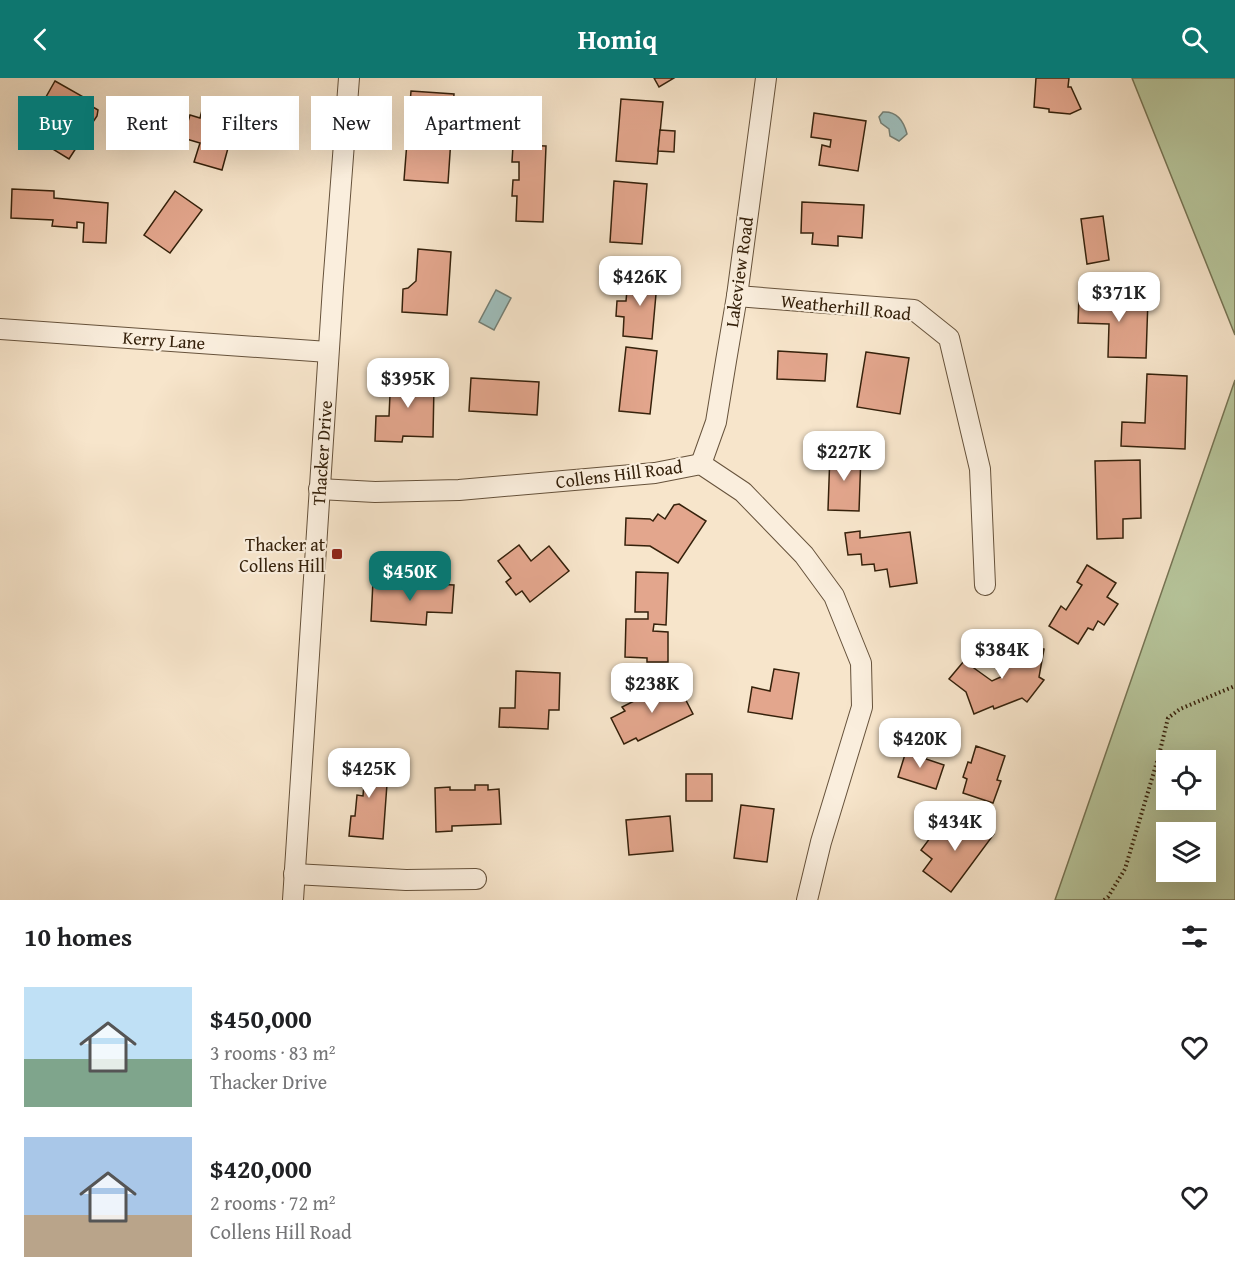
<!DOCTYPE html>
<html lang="en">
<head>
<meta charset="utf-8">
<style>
	:root { --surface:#fff; --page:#f2f2f2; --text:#202124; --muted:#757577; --accent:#0f766e }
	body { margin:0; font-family:"Gentium Book Plus",serif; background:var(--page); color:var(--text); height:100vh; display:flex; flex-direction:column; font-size:22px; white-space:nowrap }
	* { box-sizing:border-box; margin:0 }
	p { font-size:20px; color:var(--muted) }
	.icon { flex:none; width:33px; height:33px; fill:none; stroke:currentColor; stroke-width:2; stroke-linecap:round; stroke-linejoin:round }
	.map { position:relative; height:822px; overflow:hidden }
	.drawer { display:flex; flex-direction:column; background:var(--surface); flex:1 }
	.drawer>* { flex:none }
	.top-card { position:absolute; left:18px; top:18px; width:600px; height:54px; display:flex; gap:12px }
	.buttons { position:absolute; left:1156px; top:672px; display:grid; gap:12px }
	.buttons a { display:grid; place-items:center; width:60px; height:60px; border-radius:0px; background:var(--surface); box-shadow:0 6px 24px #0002; font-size:30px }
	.price { position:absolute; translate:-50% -51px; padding:0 14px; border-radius:12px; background:#fff; color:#222; font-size:20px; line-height:39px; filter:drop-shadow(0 2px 3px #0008) }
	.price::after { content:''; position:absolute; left:50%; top:36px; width:18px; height:14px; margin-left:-9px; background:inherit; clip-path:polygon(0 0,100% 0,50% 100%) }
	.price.selected { background:var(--accent); color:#fff }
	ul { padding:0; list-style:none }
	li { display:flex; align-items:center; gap:18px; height:150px; padding:0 24px }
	li span { display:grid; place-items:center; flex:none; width:168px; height:120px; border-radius:0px; color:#555 }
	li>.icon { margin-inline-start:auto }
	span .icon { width:72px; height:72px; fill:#fffc; stroke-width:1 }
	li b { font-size:26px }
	h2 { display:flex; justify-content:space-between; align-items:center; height:72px; padding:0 24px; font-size:26px }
	.tag { padding:0 21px; border-radius:0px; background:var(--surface); box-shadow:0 6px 24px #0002; font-size:21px; line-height:54px }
	.tag.selected { background:var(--accent); color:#fff }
	header { display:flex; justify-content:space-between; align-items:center; height:78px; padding:0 24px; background:var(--accent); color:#fff; font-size:27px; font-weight:800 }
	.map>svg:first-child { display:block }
	.green { fill:#b7c69c; stroke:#767454; stroke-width:1.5; fill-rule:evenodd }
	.water { fill:#9ebebc; stroke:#747f75; stroke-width:1.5 }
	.building { fill:#e3a68d; stroke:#35210b; stroke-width:1.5 }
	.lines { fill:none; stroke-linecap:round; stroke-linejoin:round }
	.minor-casing { stroke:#66523b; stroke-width:22 }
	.path { stroke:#35210b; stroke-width:4; stroke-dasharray:1.5 3; stroke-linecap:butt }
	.minor { stroke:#faeedd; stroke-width:20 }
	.poi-dot { fill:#8f2418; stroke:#faeedd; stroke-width:2 }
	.labels { text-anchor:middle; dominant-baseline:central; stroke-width:4.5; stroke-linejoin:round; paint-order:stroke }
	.street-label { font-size:18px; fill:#35210b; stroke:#faeedd }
	.poi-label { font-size:18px; fill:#35210b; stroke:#faeedd; text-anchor:end }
</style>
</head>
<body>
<header><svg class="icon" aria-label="back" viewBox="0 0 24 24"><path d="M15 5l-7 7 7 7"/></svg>Homiq<svg class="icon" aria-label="search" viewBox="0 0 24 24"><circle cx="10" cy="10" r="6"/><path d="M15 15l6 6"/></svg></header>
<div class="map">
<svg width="1235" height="822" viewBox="0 0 1235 822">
	<rect width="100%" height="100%" fill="#f7e5cb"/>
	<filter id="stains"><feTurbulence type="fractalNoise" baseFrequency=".00333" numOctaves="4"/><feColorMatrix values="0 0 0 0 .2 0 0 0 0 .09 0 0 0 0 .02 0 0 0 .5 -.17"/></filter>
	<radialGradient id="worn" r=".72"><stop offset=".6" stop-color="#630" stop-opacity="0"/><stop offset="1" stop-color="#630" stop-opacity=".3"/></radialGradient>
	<g class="green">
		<path d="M1132,0H1235V257Z"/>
		<path d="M1235,302V822H1055ZM1206,682V722H1167V682ZM1206,754V794H1167V754Z"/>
	</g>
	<g class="water">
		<path d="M883,34C897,33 904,44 907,56L899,63L890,58L889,51L881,45L879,39Z"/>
		<path d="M496,212L511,220L494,252L479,244Z"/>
	</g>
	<g class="building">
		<path d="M654,0H674L659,9Z"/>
		<path d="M1036,0H1069L1068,9H1071L1081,31L1070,36L1049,34V31L1034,29Z"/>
		<path d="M55,3L87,21L86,25L98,32L97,38L93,44H90L85,54L86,58L84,63L80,64L69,81L48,68L44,70L36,66L34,59L38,51H41L52,32L42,26Z"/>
		<path d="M411,13L454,16L448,105L404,102Z"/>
		<path d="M205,21L239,30L222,92L194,84L200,65L183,60L190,37L200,40Z"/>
		<path d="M621,21L663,24L657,86L616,83Z"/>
		<path d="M814,35L866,43L858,93L819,87L822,67L830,69L831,62L811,59Z"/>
		<path d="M660,52L675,53L674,74L658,73Z"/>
		<path d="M513,67L546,68L543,144L516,143L517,118H512L513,102H519V84H512Z"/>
		<path d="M614,103L647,106L642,166L610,164Z"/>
		<path d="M12,111L54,113V120L108,125L106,165L83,164L84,145L77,144V150L52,148L53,142L11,140Z"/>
		<path d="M175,113L202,132L170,175L144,157Z"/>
		<path d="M802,124L864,127L862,160L838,158V168L812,166L813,155H801Z"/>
		<path d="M1103,138L1109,182L1087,186L1081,141Z"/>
		<path d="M418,171L451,174L447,237L402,234L403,211L408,210L416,203Z"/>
		<path d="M638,194L661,196L659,215L656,216L652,261L623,258L624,239L616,238L617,223H626L627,212L636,213Z"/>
		<path d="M1079,219L1148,221L1146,280L1108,279L1109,246L1078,245Z"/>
		<path d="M626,269L657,273L650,336L619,333Z"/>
		<path d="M778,273L827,276L825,303L777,301Z"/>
		<path d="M866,274L909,280L900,336L857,329Z"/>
		<path d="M391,295L430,296L429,307H434L433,359L403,358L402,364L375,363L376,338H389Z"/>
		<path d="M1147,296L1187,298L1185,371L1121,368L1122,344L1145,345Z"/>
		<path d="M471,300L539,304L537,337L469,333Z"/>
		<path d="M830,375L861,376L859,433L828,432Z"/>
		<path d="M1140,382L1141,440L1123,441V460L1097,461L1095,383Z"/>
		<path d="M679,426L706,443L678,485L650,468L625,467L626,440L650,441L653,443L658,436L665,441L674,427Z"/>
		<path d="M860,453V460L910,454L917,505L890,509L887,491L875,493L874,486L862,487L861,476L848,477L845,455Z"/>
		<path d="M519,467L531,483L549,468L569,493L530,524L522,513L516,517L506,504L511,500L498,483Z"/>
		<path d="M1087,487L1116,505L1107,519L1118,526L1104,547L1098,543L1093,552L1088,550L1078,566L1049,548L1061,528L1066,532L1082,507L1077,504Z"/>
		<path d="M636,494L668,495L666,547L654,546L653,553L668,554V584H647V580L625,579L626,541H648V534H635Z"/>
		<path d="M373,503L454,507L452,535L427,534L426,547L371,543Z"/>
		<path d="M1016,566L1044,571L1039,599L1044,602L1027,624L1022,620L994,631L993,628L974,636L966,614L949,601L964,583L992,603L1003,598L997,592L1007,580L1014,586Z"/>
		<path d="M774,591L799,595L792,641L748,634L752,609L770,613Z"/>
		<path d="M516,593L560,595L559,632H549L548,651L499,649L500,630H515Z"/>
		<path d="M666,607L669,612L678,607L693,636L638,663L636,660L624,666L611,640L625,633L622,629Z"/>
		<path d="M976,668L1005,678L997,702L1001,703L993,725L963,715L967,701L963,699L968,684L971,685Z"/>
		<path d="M907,670L927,676L926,681L944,687L936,711L898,699Z"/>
		<path d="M356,678L383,680L381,705L387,706L383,761L349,758L351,738H355L357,717L363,718L364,706L354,705Z"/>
		<rect x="686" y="696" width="26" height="27"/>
		<path d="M475,707H488V712L499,711L501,746L452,748V753L436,754L435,710L450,709V712H475Z"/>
		<path d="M741,727L774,731L767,784L734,780Z"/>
		<path d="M969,737L994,756L951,814L923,793L932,781L921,772L939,748L953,758Z"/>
		<path d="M670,738L673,773L629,777L626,742Z"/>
	</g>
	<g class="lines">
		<defs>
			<g id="minor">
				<path d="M737,218L914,232L949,260L980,391L985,507"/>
				<path d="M0,251L328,274"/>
				<path d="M701,386L716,344L726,283L737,218L766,0"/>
				<path d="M319,411L375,414L459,412L655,395L701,386L743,414L804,477L834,518L861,585L862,629L821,764L807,822"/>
				<path d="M294,796L406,802L476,801"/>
				<path d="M293,822L333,209L349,0"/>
			</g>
		</defs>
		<use href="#minor" class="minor-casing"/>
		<path class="path" d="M1104,822L1108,819L1125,791L1159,677L1168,640L1180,631L1235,608"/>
		<use href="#minor" class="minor"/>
	</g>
	<rect class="poi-dot" x="331" y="470" width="12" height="12" rx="3"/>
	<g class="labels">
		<g class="street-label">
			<text transform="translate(739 194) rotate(-82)">Lakeview Road</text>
			<text transform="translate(846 229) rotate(6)">Weatherhill Road</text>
			<text transform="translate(164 262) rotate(4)">Kerry Lane</text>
			<text transform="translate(322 375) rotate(-86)">Thacker Drive</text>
			<text transform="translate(619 396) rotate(-7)">Collens Hill Road</text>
		</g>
		<g class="poi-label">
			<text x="325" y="466">Thacker at<tspan x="325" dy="21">Collens Hill</tspan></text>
		</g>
	</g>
	<rect width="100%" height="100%" filter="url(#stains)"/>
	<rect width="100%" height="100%" fill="url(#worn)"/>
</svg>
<div class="buttons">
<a><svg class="icon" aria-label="locate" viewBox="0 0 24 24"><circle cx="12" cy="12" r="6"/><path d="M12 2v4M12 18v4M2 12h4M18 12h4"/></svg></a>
<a><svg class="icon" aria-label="layers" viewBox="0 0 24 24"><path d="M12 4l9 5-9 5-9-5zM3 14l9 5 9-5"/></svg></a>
</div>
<b class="price" style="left:640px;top:229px">$426K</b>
<b class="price" style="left:1119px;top:245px">$371K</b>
<b class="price" style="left:408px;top:331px">$395K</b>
<b class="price" style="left:844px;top:404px">$227K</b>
<b class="price selected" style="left:410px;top:524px">$450K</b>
<b class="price" style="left:1002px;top:602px">$384K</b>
<b class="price" style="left:652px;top:636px">$238K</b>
<b class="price" style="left:920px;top:691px">$420K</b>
<b class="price" style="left:369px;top:721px">$425K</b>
<b class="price" style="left:955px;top:774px">$434K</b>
<div class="top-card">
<a class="tag selected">Buy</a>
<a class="tag">Rent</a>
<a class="tag">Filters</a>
<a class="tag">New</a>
<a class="tag">Apartment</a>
</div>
</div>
<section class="drawer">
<h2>10 homes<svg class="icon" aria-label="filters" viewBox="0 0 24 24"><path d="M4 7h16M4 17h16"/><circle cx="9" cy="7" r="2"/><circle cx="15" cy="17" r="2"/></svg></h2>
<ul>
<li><span style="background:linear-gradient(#bfe0f5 60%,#7fa58c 0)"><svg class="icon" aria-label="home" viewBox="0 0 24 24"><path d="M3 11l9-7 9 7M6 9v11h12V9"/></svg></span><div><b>$450,000</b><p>3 rooms · 83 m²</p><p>Thacker Drive</p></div><svg class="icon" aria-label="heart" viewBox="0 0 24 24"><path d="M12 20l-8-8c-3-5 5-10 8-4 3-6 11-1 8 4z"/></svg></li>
<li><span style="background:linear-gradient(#a9c7e8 65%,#b9a48a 0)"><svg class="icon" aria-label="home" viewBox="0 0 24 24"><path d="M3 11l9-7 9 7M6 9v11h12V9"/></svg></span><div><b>$420,000</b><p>2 rooms · 72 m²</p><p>Collens Hill Road</p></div><svg class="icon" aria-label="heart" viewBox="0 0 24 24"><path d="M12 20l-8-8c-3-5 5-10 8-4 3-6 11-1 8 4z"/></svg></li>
</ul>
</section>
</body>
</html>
